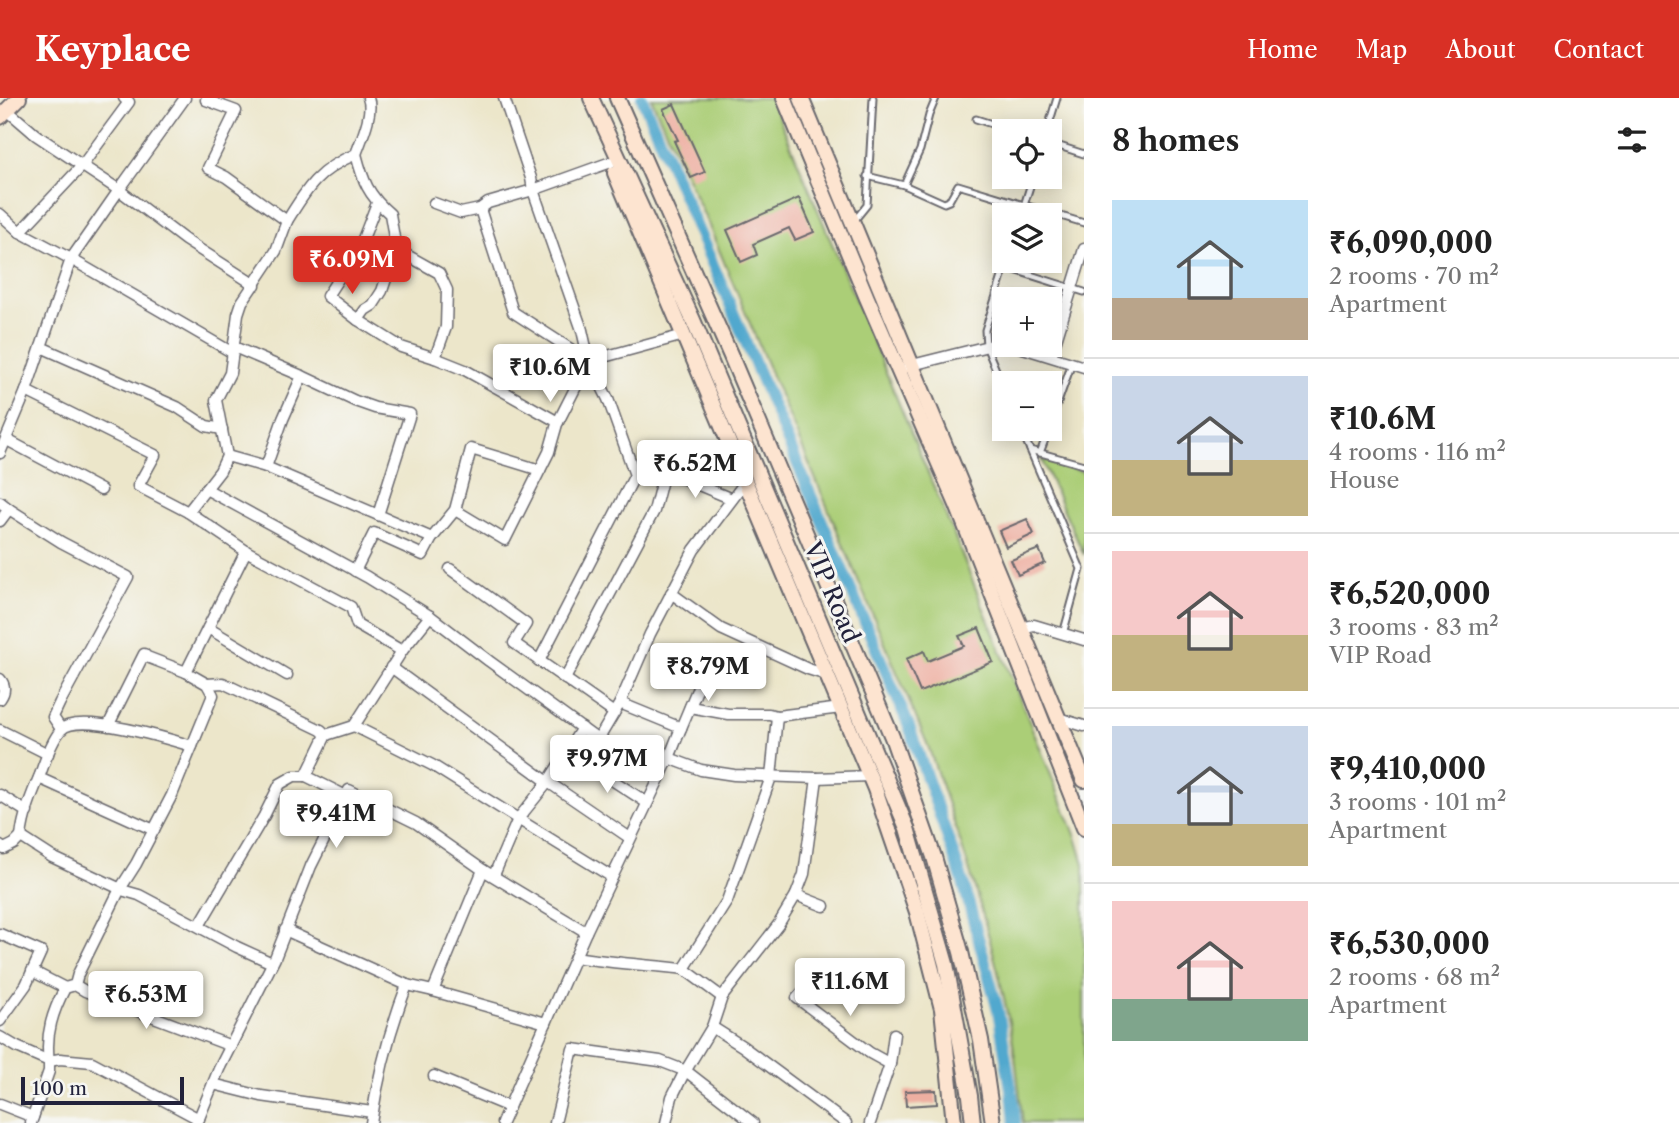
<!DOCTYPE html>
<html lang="en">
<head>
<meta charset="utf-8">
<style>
	:root { --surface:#fff; --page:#f6f6f6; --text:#222; --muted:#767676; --line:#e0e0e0; --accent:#d93025 }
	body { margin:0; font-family:"Libre Caslon Text",serif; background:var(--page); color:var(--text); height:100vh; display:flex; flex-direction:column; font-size:26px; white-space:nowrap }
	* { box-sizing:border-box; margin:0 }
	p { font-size:23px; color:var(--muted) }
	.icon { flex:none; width:38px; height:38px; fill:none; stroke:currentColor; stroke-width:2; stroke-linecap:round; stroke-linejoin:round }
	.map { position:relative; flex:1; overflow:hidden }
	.panel { display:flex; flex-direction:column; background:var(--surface); width:595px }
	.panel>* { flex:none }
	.tools { position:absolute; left:992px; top:21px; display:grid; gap:14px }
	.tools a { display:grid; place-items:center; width:70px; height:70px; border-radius:0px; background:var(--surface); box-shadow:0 4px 18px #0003; font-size:35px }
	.scale { position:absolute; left:21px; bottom:18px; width:163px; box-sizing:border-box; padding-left:7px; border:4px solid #22223b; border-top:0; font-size:19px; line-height:24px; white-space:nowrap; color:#22223b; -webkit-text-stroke:5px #f6f6f2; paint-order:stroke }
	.price { position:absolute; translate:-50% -60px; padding:0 16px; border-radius:7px; background:#fff; color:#222; font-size:23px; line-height:46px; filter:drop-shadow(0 2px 4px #0008) }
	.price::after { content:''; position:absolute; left:50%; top:42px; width:21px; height:16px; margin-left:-10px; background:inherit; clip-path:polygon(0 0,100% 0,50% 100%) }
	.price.on { background:var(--accent); color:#fff }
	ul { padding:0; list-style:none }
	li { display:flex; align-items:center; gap:21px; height:175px; padding:0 28px }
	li+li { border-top:2px solid var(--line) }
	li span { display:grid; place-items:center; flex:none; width:196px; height:140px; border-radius:0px; color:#555 }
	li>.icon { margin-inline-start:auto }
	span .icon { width:84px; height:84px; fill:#fffc; stroke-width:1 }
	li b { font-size:30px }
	h2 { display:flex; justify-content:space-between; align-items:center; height:84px; padding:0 28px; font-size:30px }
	header { display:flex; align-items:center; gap:42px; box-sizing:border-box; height:98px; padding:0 35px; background:var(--accent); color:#fff }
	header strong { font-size:33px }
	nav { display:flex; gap:38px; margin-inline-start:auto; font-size:24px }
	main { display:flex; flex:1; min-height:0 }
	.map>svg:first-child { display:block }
	.green { fill:#abce77; stroke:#667859; stroke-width:2 }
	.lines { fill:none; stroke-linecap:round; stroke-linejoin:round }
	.canal { stroke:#51a8ce; stroke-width:12 }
	.building { fill:#eeafa1 }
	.lane-casing { stroke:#69676d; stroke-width:9 }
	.street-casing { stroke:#69676d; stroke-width:13 }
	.secondary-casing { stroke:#69676d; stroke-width:18 }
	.lane { stroke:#fff; stroke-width:5 }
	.street { stroke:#fff; stroke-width:10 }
	.secondary { stroke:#fde4d0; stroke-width:14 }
	.labels { text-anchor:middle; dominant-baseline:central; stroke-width:6; stroke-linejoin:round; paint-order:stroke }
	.street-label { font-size:24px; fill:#22223b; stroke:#f6f6f2 }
</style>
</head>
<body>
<header>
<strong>Keyplace</strong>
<nav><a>Home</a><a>Map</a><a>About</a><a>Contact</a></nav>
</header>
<main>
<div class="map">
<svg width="1084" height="1025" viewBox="0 0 1084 1025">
	<rect width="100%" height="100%" fill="#f6f6f2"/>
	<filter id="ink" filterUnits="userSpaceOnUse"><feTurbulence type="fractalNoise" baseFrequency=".0143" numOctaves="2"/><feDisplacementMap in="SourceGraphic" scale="14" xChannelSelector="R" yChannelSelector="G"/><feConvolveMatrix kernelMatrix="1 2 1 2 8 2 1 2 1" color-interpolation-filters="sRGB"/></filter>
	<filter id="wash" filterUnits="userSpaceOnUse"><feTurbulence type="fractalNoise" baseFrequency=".00686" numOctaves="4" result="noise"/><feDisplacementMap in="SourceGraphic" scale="28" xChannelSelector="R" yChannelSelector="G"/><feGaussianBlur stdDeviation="1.57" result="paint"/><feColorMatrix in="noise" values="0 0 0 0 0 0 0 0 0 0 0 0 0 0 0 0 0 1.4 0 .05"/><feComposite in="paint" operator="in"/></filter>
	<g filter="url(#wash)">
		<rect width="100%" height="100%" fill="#ece6ca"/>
		<g class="green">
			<path d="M651,0H771L952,432L1076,739L1084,766V1025H1023C1019,997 1017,968 1012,940C994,840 961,744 928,648L708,126Z"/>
			<path d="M1041,361L1084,374V457Z"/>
		</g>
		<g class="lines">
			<path class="canal" d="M642,0L909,628L963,784L998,912L1013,1003L1015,1025"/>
		</g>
		<g id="blocks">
			<g class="building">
				<path d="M674,6L705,74L691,80L674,43L678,42L663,11Z"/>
				<path d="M799,100L814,134L795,142L789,130L753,146L757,157L741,164L727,132Z"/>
				<path d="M1027,421L1034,436L1006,449L999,433Z"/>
				<path d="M1039,451L1045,465L1018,477L1011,462Z"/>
				<path d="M979,530L993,564L920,594L906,561L924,553L928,563L964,548L959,538Z"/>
				<path d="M936,992L937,1006L906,1008L905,993Z"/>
			</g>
		</g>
	</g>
	<g filter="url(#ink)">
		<use href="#blocks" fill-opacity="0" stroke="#69676d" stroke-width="2"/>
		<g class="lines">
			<defs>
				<g id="lane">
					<path d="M976,21L1014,33"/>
					<path d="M1047,33L1057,0"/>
					<path d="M1050,45L1084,56"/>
					<path d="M867,78L904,87L920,52L929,17L936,0"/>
					<path d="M904,87L944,105L949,103L958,87L1084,125"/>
					<path d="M1021,117L1033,79"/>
					<path d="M854,123L867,107L873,0"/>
					<path d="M1005,169L1084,194"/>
					<path d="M1004,291L986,248L985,232L1007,163"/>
					<path d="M1050,327L1072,265"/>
					<path d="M1021,331L1081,471L1063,536"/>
					<path d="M1030,352L1084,367"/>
					<path d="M1040,355L1049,331"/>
				</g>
				<g id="street">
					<path d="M185,0L119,92L185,142L255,187"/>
					<path d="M504,0L531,80L533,92L582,232L589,263L608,301L635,377L539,563"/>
					<path d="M7,12L36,37L119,92L71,161L26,293L155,357L138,388L188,414"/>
					<path d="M356,56C363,83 368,97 390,116L396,151L382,193L373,207L365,212L358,222"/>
					<path d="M377,105L361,146L327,198L358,222L401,249L435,260L465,272L558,324"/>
					<path d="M434,105L461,115L480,111L488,105L533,92L611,64"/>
					<path d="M480,111L513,214L589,263"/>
					<path d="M0,116L20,134L71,161L233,255"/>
					<path d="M287,123C307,90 319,71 356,56C361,42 374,14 368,0"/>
					<path d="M20,134L81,69L129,4L124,0"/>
					<path d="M396,151L439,175L447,192L446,229L435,260"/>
					<path d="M1013,247L1084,269"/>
					<path d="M41,249L177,309L206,328L222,331"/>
					<path d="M1051,258L1084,151"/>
					<path d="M908,268L1004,244"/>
					<path d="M302,278L355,303L375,310L410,316L378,417"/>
					<path d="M7,342L101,392"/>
					<path d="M0,355L26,293"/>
					<path d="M227,358L266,369L283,321L302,278L234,249"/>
					<path d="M266,369L432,440L455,412L471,351L540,372"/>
					<path d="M635,377L682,380L732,401"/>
					<path d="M206,391L367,479L430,518L402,553"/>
					<path d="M0,404L9,411L61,444L128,479L60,604L53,619L61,631"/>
					<path d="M455,412L505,442L549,354L557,326L589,263L684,237"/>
					<path d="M0,423L9,411"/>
					<path d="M246,453L351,509L357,527L402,553L354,628L432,667L518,721L494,777"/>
					<path d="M450,471L526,526L514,545L614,615L620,605"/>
					<path d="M355,473L374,435L423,457L432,440"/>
					<path d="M671,495L721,531L808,571L827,577"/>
					<path d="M430,518L489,563L598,642L614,615"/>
					<path d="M208,530L287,577"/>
					<path d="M1020,530L1034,527L1084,542"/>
					<path d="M391,569L548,684L630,740"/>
					<path d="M0,581C6,588 5,594 0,601"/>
					<path d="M565,581L654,413L663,378"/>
					<path d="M207,586L223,585L321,632L326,637L306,678L346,698"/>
					<path d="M690,609L728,616H769L777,618L841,610"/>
					<path d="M1058,620L1084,628"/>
					<path d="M108,628L144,556L147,559L186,574"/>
					<path d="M582,630L548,684L518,721L612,779"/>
					<path d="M681,630L707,568"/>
					<path d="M0,632L48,656"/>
					<path d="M326,637L354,628"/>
					<path d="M669,660L701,672L734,677L817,680L869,678"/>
					<path d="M583,663L646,704"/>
					<path d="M39,680L154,732"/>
					<path d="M0,697L27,714"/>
					<path d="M21,739C23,718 32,696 40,677C44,665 53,641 61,632C77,613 169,641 192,648"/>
					<path d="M0,748L4,751L14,746L21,739L52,759L125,793L139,797L237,849L272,865"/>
					<path d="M796,797L824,808"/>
					<path d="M199,828L264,718L280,686L294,678H306"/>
					<path d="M285,832L407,887"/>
					<path d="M0,836L41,854L26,887L0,923"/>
					<path d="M575,859C611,865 648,867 684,871"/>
					<path d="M32,873L65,890"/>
					<path d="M821,873L797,900L870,955L890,966"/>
					<path d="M75,887L85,893L231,948"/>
					<path d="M433,893L483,772"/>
					<path d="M722,899L684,871L727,803L771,679L777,618"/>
					<path d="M712,929L722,899L778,827L796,797L804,776L817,680"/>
					<path d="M0,939L17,949L49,963V973L31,1025"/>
					<path d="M434,978L509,1009"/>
					<path d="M213,986L261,998L372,1014"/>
					<path d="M0,1006L33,1019"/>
					<path d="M199,1021L92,964L60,961L49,963C45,936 53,913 65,890L75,887L78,876L120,791L136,766L172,697L213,597L207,586L186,574L246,453L188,414L220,373L227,358L216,302L230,275L238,216L242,204L276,153L287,123L226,79L208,70L236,13L206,2L207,0"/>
					<path d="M197,1025L219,971L275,860L311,768L349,692L416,725L483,772L586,834"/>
					<path d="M371,1025C378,978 390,931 407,887L433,893L546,925"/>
					<path d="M502,1025L586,834L669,660L681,630L620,605L650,536L694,452L746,383"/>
					<path d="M555,1025L573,951L660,963L686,973L753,1025"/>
					<path d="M666,1025L672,999L683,977L712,929L742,948L846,1025"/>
					<path d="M870,1025L890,966L894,936"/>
				</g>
				<g id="secondary">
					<path d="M591,0L693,222L907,730L946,866L970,998L973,1025"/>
					<path d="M617,0L730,256L892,639L934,759L961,854L981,942L993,1025"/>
					<path d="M784,0L867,200L957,407L1084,730"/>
					<path d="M801,0L1084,682"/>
					<path d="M0,19L19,0"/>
					<path d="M615,75L875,691L917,814L942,911L954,1025"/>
				</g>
			</defs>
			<use href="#lane" class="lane-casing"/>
			<use href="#street" class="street-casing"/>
			<use href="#secondary" class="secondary-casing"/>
			<use href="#lane" class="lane"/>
			<use href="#street" class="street"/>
			<use href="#secondary" class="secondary"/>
		</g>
	</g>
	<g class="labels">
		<g class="street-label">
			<text transform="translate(832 494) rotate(67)">VIP Road</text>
		</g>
	</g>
</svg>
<div class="tools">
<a><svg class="icon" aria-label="locate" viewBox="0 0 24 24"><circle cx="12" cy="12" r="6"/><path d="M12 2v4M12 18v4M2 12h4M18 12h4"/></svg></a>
<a><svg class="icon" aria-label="layers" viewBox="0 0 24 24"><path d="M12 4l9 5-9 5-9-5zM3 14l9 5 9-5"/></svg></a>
<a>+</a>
<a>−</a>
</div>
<div class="scale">100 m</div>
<b class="price on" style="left:352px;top:198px">₹6.09M</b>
<b class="price" style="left:550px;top:306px">₹10.6M</b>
<b class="price" style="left:695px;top:402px">₹6.52M</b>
<b class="price" style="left:708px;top:605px">₹8.79M</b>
<b class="price" style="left:607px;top:697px">₹9.97M</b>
<b class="price" style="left:336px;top:752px">₹9.41M</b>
<b class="price" style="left:850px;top:920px">₹11.6M</b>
<b class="price" style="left:146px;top:933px">₹6.53M</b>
</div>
<section class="panel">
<h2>8 homes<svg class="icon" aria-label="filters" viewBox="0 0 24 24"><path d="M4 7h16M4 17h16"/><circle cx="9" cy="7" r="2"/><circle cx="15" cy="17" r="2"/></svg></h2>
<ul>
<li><span style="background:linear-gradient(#bfe0f5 70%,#b9a48a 0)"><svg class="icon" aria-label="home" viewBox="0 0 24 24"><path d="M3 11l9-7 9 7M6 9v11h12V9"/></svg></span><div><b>₹6,090,000</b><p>2 rooms · 70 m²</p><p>Apartment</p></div></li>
<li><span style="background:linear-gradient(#c9d6e8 60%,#c2b280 0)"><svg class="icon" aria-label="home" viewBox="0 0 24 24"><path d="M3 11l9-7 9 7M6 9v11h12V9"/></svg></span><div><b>₹10.6M</b><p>4 rooms · 116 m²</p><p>House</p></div></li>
<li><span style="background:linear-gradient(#f6c9c9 60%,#c2b280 0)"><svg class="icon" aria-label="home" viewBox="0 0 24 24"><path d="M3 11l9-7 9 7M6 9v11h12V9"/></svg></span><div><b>₹6,520,000</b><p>3 rooms · 83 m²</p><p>VIP Road</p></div></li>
<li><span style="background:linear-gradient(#c9d6e8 70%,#c2b280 0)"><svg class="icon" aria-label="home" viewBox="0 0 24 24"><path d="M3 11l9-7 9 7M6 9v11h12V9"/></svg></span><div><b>₹9,410,000</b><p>3 rooms · 101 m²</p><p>Apartment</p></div></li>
<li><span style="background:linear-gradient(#f6c9c9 70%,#7fa58c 0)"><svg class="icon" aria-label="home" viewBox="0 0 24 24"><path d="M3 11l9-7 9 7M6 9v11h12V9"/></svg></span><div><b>₹6,530,000</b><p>2 rooms · 68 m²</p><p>Apartment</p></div></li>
</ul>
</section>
</main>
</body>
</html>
